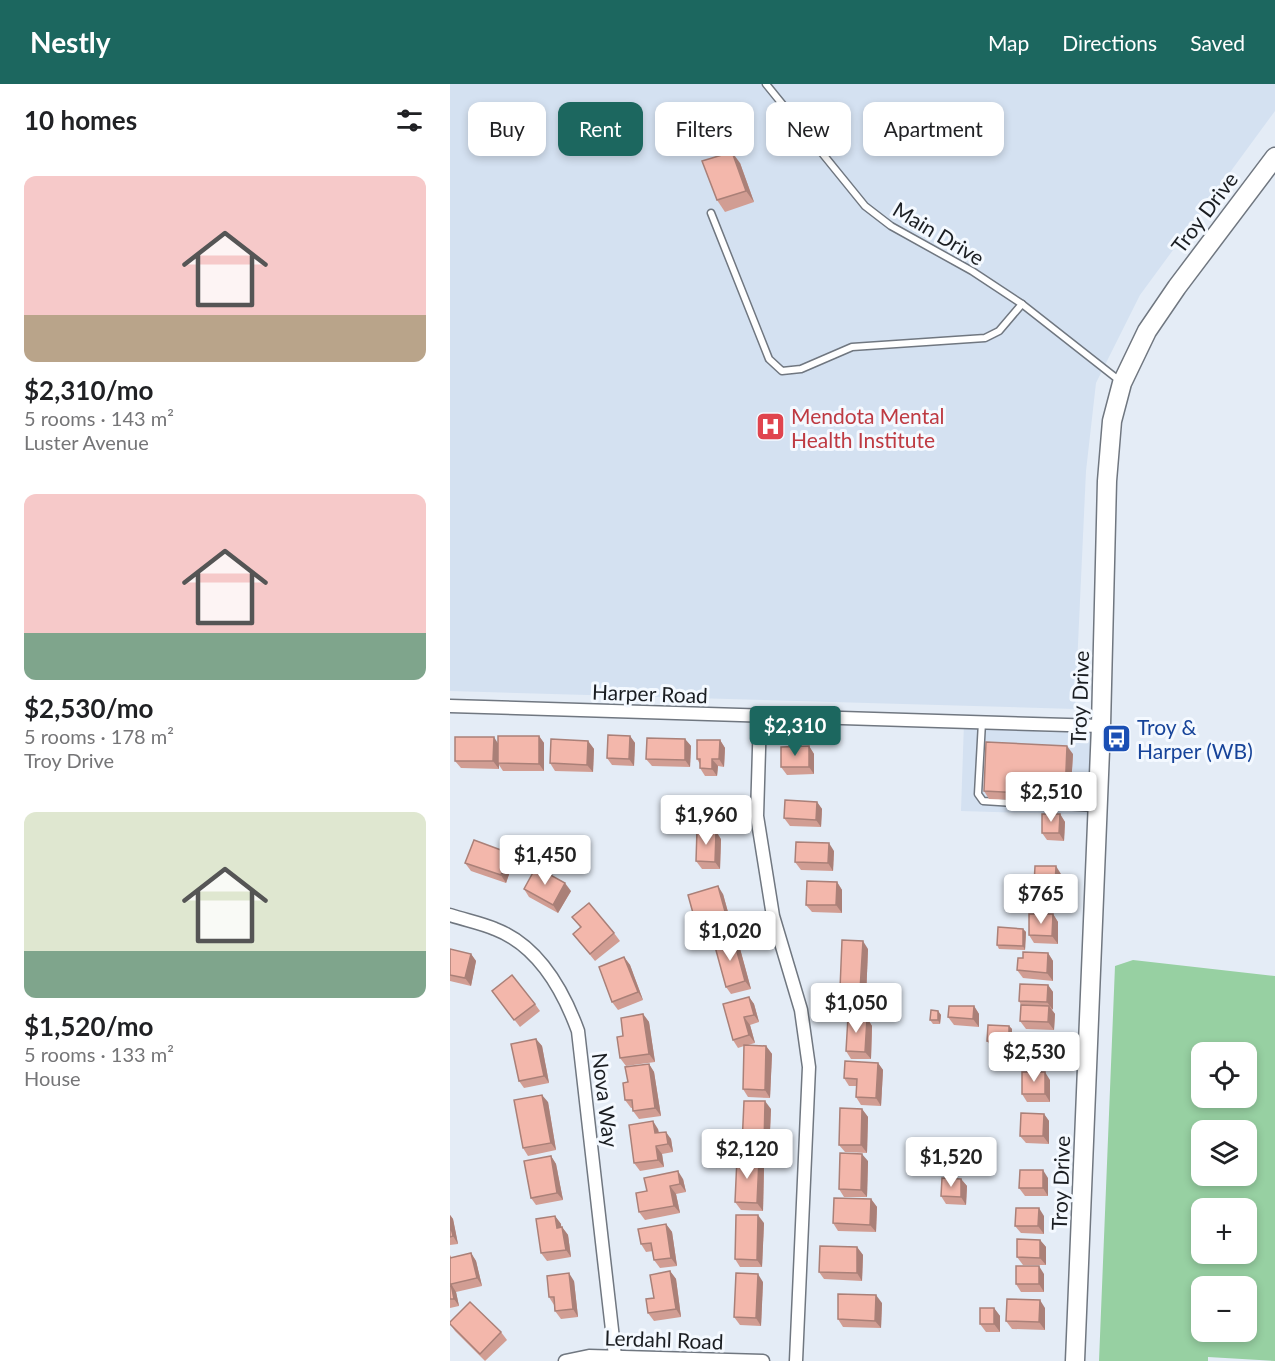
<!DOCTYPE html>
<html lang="en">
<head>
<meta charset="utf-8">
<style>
	:root { --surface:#fff; --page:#f2f2f2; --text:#202124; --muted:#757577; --accent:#1c675f }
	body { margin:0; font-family:Lato,sans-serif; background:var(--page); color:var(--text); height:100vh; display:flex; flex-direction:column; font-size:22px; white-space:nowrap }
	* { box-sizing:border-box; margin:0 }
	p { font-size:20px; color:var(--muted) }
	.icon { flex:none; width:33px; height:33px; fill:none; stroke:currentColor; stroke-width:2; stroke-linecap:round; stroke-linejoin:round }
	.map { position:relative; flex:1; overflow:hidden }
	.drawer { display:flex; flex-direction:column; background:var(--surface); width:450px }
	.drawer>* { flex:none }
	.guide { position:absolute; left:18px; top:18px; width:570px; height:54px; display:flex; gap:12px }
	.buttons { position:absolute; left:741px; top:958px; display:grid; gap:12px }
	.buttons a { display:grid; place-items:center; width:66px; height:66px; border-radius:12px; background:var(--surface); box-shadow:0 3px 9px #0003; font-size:30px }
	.price { position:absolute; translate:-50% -51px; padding:0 14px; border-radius:6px; background:#fff; color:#222; font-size:20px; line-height:39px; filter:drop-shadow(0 2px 3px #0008) }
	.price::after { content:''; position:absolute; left:50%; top:36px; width:18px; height:14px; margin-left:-9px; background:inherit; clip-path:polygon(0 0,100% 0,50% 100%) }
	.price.selected { background:var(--accent); color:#fff }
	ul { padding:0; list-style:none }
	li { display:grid; align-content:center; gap:12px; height:318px; padding:0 24px }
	li span { display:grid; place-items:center; height:186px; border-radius:12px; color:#555 }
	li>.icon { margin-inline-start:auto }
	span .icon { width:108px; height:108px; fill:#fffc; stroke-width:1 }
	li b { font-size:26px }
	h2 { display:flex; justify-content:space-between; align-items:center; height:72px; padding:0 24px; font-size:26px }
	.pill { padding:0 21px; border-radius:12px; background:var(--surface); box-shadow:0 3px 9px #0003; font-size:21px; line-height:54px }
	.pill.selected { background:var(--accent); color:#fff }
	header { display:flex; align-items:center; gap:36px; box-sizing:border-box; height:84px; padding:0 30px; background:var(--accent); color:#fff }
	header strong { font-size:28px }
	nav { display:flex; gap:33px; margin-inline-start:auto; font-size:21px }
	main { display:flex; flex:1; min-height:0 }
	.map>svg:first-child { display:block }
	.built { fill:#d4e1f1 }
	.green { fill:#97d0a2; fill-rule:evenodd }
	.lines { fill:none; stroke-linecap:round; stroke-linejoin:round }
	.lane-casing { stroke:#707780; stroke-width:9 }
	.street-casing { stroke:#707780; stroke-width:15 }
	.secondary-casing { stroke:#707780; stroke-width:21 }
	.lane { stroke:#fff; stroke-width:6 }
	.street { stroke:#fff; stroke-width:12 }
	.secondary { stroke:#fff; stroke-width:18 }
	.wall { fill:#d19d93 }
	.shaded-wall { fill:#aa8078 }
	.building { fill:#f3b7ab; stroke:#aa8078; stroke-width:1.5 }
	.labels { text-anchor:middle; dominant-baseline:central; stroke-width:6; stroke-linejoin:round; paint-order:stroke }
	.street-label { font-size:21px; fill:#1b1e22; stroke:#f4f9ff }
	.health-label { font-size:21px; fill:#be3a42; stroke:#f4f9ff; text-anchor:start }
	.transit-label { font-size:21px; fill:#164399; stroke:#f4f9ff; text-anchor:start }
</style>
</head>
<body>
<header>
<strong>Nestly</strong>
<nav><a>Map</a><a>Directions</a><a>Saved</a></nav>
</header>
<main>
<section class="drawer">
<h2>10 homes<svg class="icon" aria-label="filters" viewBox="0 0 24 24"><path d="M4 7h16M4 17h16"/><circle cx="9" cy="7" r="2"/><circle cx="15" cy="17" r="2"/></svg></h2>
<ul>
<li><span style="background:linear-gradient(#f6c9c9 75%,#b9a48a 0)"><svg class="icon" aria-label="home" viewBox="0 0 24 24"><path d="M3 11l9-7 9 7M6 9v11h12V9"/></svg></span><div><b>$2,310/mo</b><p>5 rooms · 143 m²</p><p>Luster Avenue</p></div></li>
<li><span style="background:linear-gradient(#f6c9c9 75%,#7fa58c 0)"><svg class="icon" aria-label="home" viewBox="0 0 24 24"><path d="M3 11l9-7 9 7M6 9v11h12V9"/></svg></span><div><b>$2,530/mo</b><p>5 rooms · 178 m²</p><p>Troy Drive</p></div></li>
<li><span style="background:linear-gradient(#dfe7d0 75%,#7fa58c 0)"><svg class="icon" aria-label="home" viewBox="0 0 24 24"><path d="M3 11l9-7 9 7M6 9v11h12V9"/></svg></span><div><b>$1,520/mo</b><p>5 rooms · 133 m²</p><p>House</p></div></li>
</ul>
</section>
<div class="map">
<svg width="825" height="1277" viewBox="0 0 825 1277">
	<rect width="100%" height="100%" fill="#e4ecf6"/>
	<g class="built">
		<path d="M0,0H825V27L690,211L646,299L636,387L625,625L0,607Z"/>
		<path d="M514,638L651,642L647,731L511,727Z"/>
	</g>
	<path class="green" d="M683,876L825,892V1277L758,1273V1277H649L665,882ZM752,969H796V1014H752ZM752,1047H796V1092H752ZM752,1125H796V1170H752ZM752,1203H796V1248H752Z"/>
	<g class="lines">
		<defs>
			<g id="lane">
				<path d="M316,0L415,122L441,142L522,187L572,220L670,297"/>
				<path d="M261,129L319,275L332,287L351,285L402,263L535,254L549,247L572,220"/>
				<path d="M532,638L528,710L533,717L646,724"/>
			</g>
			<g id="street">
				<path d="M0,622L651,642"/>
				<path d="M310,632L307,732L323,832L351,926L359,983L346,1277"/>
				<path d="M0,831C15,836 31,839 45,845C89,862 113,906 128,947L165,1272"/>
				<path d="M115,1277L139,1272L313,1277"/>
			</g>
			<path id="secondary" d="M625,1277L651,642L657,397L662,337L672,299L697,247L727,203L825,73"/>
		</defs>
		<use href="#lane" class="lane-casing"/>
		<use href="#street" class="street-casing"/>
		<use href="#secondary" class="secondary-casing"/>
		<use href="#lane" class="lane"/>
		<use href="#street" class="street"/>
		<use href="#secondary" class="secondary"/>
	</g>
	<g class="wall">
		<path d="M290,79L304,118L275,128L267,116Z"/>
		<path d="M89,652L94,659V687H53L49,681V685L11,684L5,677L48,659Z"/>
		<path d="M180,652L185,659L184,682L162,681L157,674Z"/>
		<path d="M235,655L241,662L240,683L202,682L196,675Z"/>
		<path d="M270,656L275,664L274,683L268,682L267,692H255L250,684V680L247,675Z"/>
		<path d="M138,657L144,665L143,688L105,687L100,679Z"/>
		<path d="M359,662L364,670V690L337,691L331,683Z"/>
		<path d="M623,670L620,718L539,715L534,707Z"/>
		<path d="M367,718L372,725L371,743L340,742L334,734Z"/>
		<path d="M610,730L615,738L614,757L597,756L592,749Z"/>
		<path d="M271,755L270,785H252L246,777Z"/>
		<path d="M384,767L383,787L351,786L345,778Z"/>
		<path d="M59,769L64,776L56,799L21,787L15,779Z"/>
		<path d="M611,790V809H590L584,801Z"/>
		<path d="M387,798L392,806V829L362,828L356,821Z"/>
		<path d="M74,805L121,807L108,829L79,813Z"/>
		<path d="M273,810L281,839L252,848L246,840Z"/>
		<path d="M603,830L608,838V860L584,859L579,851Z"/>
		<path d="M122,833L164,849L170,857L145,877L123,850L131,844Z"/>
		<path d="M573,845L576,848L575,866L549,865L547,861Z"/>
		<path d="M283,853L289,861L301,905L281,910L276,903Z"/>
		<path d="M0,865L21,870L26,877L21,902L0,897Z"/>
		<path d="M418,865L416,914L395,913L390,905Z"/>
		<path d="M598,869L603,877V897L573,894L567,886L573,874Z"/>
		<path d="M174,873L180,881L193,916L168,926L162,918Z"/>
		<path d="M598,901L603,908L602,926L605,930L604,946L576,945L570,937L571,921L569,917Z"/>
		<path d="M42,907L85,920L90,927L70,943Z"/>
		<path d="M299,913L304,920L309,938L300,941L305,959L298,961L316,962L322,970L320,1014L298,1013L293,1005L294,962L288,964L283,956Z"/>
		<path d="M524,922L529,930V943L504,941L498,933Z"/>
		<path d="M488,927L491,931L490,940H483L480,936Z"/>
		<path d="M193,930L199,938L205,978L176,982L170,974L173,952Z"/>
		<path d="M417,934L422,942L421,975H401L396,967Z"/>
		<path d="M559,942L562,945V962L540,961L537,957Z"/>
		<path d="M86,955L92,962L99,999L74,1004L69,997Z"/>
		<path d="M598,959L597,975L569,974L564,966Z"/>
		<path d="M428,979L433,986L431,1022L411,1021L406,1013V1002H399L394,994Z"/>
		<path d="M199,980L204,988L211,1032L189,1035L183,1027V1024H181L175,1016L178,998Z"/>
		<path d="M600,996V1018H577L572,1010Z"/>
		<path d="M98,1018L106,1066L78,1072L73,1064Z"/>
		<path d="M321,1025L319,1069H297L292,1061Z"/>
		<path d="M412,1025L418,1033L417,1069L395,1068L389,1061Z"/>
		<path d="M594,1030L599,1037V1060L576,1059L570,1052Z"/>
		<path d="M208,1045L209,1049L221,1055L223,1068L212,1070L214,1083L190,1087L184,1079Z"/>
		<path d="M101,1072L106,1080L113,1116L86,1121L81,1114Z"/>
		<path d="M418,1077L417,1113H394L389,1105Z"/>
		<path d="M314,1083L313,1127L291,1126L285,1118Z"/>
		<path d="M598,1094V1112H575L569,1104Z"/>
		<path d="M233,1095L236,1108L226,1110L230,1129L195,1136L189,1128L197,1107Z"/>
		<path d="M511,1095L517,1102L516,1121L496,1120L491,1112Z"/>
		<path d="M421,1115L427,1123L426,1148L388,1147L383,1139Z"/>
		<path d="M0,1131L3,1135L8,1160L0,1161Z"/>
		<path d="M105,1132L111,1140V1144L112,1143L118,1151L121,1173L97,1177L91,1169Z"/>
		<path d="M594,1132V1150L571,1149L565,1142Z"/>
		<path d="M314,1139L312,1183H290L285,1175Z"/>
		<path d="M216,1140L222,1148L227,1182L210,1184L204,1176L203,1167L196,1168L191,1160Z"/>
		<path d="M590,1156L596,1163V1181H573L567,1173Z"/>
		<path d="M407,1163L413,1171L412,1197L374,1195L369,1188Z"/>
		<path d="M21,1169L26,1177L32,1202L6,1208L9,1222L0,1224V1171L2,1174Z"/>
		<path d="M220,1187L226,1195L231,1233L204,1237L198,1229L204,1214Z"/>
		<path d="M594,1190V1208H571L566,1200Z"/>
		<path d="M124,1197L128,1233L111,1235L105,1227L104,1221L99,1213Z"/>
		<path d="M313,1198L311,1242L290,1241L284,1233Z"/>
		<path d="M432,1219L431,1244L393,1243L388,1235Z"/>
		<path d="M544,1224L550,1232V1248H536L530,1240Z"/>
		<path d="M595,1224V1246L562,1245L556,1237Z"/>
		<path d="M0,1240L51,1248L57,1256L35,1277L5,1247Z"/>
	</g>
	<g class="shaded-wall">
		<path d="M282,68L290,79L304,118L296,107Z"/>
		<path d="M89,652L94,659V687L89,680Z"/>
		<path d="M180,652L185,659L184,682L179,675Z"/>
		<path d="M44,653L49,661V685L43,677Z"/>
		<path d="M235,655L241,662L240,683L235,676Z"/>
		<path d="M270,656L275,664L274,683L269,675Z"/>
		<path d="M138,657L144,665L143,688L137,681Z"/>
		<path d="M359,662L364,670V690L359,683Z"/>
		<path d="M617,662L623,670L620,718L615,711Z"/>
		<path d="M262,675L268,682L267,692L262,685Z"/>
		<path d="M367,718L372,725L371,743L366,736Z"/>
		<path d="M610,730L615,738L614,757L609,749Z"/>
		<path d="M266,747L271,755L270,785L265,778Z"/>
		<path d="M379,759L384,767L383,787L378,779Z"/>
		<path d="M59,769L64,776L56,799L51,791Z"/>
		<path d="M606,782L611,790V809L605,802Z"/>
		<path d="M387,798L392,806V829L386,821Z"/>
		<path d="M115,799L121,807L108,829L103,821Z"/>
		<path d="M268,802L273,810L281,839L276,831Z"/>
		<path d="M603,830L608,838V860L602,852Z"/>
		<path d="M573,845L576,848L575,866L573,862Z"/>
		<path d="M283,853L289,861L301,905L295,897Z"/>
		<path d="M413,857L418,865L416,914L410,906Z"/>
		<path d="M598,869L603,877V897L597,889Z"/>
		<path d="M21,870L26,877L21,902L15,894Z"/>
		<path d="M174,873L180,881L193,916L188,908Z"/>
		<path d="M598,901L603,908V926L597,918Z"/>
		<path d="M299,913L304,920L309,938L304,931Z"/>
		<path d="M524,922L529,930V943L523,935Z"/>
		<path d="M599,922L605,930L604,946L598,938Z"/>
		<path d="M488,927L491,931L490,940L488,936Z"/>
		<path d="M193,930L199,938L205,978L199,970Z"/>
		<path d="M294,933L300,941L305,959L299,951Z"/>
		<path d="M417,934L422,942L421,975L415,968Z"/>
		<path d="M559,942L562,945V962L559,958Z"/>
		<path d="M593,952L598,959L597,975L592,968Z"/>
		<path d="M86,955L92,962L99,999L94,992Z"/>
		<path d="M316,962L322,970L320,1014L315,1006Z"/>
		<path d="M428,979L433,986L431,1022L426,1014Z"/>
		<path d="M199,980L204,988L211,1032L205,1024Z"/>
		<path d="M595,988L600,996V1018L595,1010Z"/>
		<path d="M92,1011L98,1018L106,1066L101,1059Z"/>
		<path d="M315,1017L321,1025L319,1069L314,1062Z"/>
		<path d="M412,1025L418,1033L417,1069L411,1061Z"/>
		<path d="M594,1030L599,1037V1060L593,1052Z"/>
		<path d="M203,1037L208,1045L210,1057L205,1049Z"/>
		<path d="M216,1048L221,1055L223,1068L218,1060Z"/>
		<path d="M206,1062L212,1070L214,1083L208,1076Z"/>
		<path d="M412,1070L418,1077L417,1113L411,1106Z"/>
		<path d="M101,1072L106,1080L113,1116L107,1109Z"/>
		<path d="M309,1075L314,1083L313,1127L307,1119Z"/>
		<path d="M593,1086L598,1094V1112L593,1104Z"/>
		<path d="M228,1087L233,1095L236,1108L230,1100Z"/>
		<path d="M511,1095L517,1102L516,1121L511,1113Z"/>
		<path d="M220,1102L226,1110L230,1129L224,1122Z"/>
		<path d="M421,1115L427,1123L426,1148L420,1141Z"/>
		<path d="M589,1124L594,1132V1150L588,1142Z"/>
		<path d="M0,1131L3,1135L8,1160L3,1152L0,1140Z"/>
		<path d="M308,1131L314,1139L312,1183L307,1176Z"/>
		<path d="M105,1132L111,1140L112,1152L107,1144Z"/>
		<path d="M216,1140L222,1148L227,1182L221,1174Z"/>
		<path d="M112,1143L118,1151L121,1173L116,1166Z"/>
		<path d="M590,1156L596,1163V1181L590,1174Z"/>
		<path d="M407,1163L413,1171L412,1197L407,1189Z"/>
		<path d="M21,1169L26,1177L32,1202L27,1194Z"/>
		<path d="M589,1182L594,1190V1208L589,1200Z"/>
		<path d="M220,1187L226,1195L231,1233L226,1225Z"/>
		<path d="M119,1189L124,1197L128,1233L123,1225Z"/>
		<path d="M308,1190L313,1198L311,1242L306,1234Z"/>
		<path d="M1,1200L6,1208L9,1222L4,1215Z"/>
		<path d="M426,1211L432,1219L431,1244L425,1237Z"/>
		<path d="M590,1216L595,1224V1246L589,1238Z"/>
		<path d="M544,1224L550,1232V1248L544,1240Z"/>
	</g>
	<g class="building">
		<path d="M282,68L296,107L267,116L252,77Z"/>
		<path d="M158,651L180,652L179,675L157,674Z"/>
		<path d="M48,652H89V680L48,679Z"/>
		<path d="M5,653H44L43,677H5Z"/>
		<path d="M197,654L235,655V676L196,675Z"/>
		<path d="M101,655L138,657L137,681L100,679Z"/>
		<path d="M247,656H270L269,675H262V685L250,684V675H247Z"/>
		<path d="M536,658L617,662L615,711L534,707Z"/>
		<path d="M359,662V683H331V663Z"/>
		<path d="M335,716L367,718L366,736L334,734Z"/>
		<path d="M592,730H610L609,749H592Z"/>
		<path d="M247,746L266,747L265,778L246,777Z"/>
		<path d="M24,756L59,769L51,791L15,779Z"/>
		<path d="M346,758L379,759L378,779L345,778Z"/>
		<path d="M585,782H606L605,802L584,801Z"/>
		<path d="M86,783L115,799L103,821L74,805Z"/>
		<path d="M357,797L387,798L386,821H356Z"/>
		<path d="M268,802L276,831L246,840L238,811Z"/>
		<path d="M139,819L164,849L140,870L123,850L131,843L122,833Z"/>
		<path d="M579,830H603L602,852L579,851Z"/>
		<path d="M548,843L573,845V862L547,861Z"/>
		<path d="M283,853L295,897L276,903L264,859Z"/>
		<path d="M392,856L413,857L410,906L390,905Z"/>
		<path d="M0,865L21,870L15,894L0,891Z"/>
		<path d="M573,868L598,869L597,889L567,886L568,874H573Z"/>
		<path d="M174,873L188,908L162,918L149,883Z"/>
		<path d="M62,891L85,920L64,936L42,907Z"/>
		<path d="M570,900L598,901L597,918L569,917Z"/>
		<path d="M299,913L304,931L294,933L299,951L283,956L273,920Z"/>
		<path d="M571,921L599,922L598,938L570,937Z"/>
		<path d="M499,922H524L523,935L498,933Z"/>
		<path d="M481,926L488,927V936H480Z"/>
		<path d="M193,930L199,970L170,974L167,953L173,952L171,934Z"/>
		<path d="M398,933L417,934L415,968L396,967Z"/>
		<path d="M538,941L559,942V958L537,957Z"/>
		<path d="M564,950L593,952L592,968L564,966Z"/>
		<path d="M86,955L94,992L69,997L61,960Z"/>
		<path d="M294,961L316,962L315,1006L293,1005Z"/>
		<path d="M395,977L428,979L426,1014L406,1013L407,995L394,994Z"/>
		<path d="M199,980L205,1024L183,1027L182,1016H175L173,999L178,998L175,983Z"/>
		<rect x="572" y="988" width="23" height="22"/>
		<path d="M92,1011L101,1059L73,1064L64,1016Z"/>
		<path d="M294,1017H315L314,1062L292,1061Z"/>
		<path d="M390,1024L412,1025L411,1061H389Z"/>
		<path d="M571,1029L594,1030L593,1052H570Z"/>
		<path d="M203,1037L205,1049L216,1048L218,1060L206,1062L208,1076L184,1079L179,1041Z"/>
		<path d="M390,1069L412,1070L411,1106L389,1105Z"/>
		<path d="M101,1072L107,1109L81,1114L74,1077Z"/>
		<path d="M287,1074L309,1075L307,1119L285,1118Z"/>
		<path d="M570,1086H593V1104H569Z"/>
		<path d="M228,1087L230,1100L220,1102L224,1122L189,1128L186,1109L197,1107L194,1094Z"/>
		<path d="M492,1094L511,1095V1113L491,1112Z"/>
		<path d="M384,1114L421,1115L420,1141L383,1139Z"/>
		<path d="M566,1124H589L588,1142H565Z"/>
		<path d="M286,1131H308L307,1176L285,1175Z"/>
		<path d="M105,1132L107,1144L112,1143L116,1166L91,1169L86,1135Z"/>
		<path d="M0,1140L3,1152L0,1153Z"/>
		<path d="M216,1140L221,1174L204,1176L201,1159L191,1160L188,1145Z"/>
		<path d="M567,1155L590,1156V1174L567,1173Z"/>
		<path d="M370,1162L407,1163V1189L369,1188Z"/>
		<path d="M21,1169L27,1194L1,1200L4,1215H0V1174Z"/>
		<rect x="566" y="1182" width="23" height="18"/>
		<path d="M220,1187L226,1225L198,1229L196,1215L204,1214L200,1191Z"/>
		<path d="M119,1189L123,1225L105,1227L104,1213H99L97,1192Z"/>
		<path d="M286,1189L308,1190L306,1234L284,1233Z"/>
		<path d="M388,1210L426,1211L425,1237L388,1235Z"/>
		<path d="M557,1215L590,1216L589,1238L556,1237Z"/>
		<path d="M20,1218L51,1248L30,1270L0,1240V1238Z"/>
		<rect x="530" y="1224" width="14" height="16"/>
	</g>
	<defs>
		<symbol id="hospital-square" viewBox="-11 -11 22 22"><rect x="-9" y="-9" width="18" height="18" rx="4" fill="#e0444e" stroke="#f4f9ff"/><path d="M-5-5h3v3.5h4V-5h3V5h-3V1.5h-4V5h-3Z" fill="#fff"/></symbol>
		<symbol id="bus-square" viewBox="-11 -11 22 22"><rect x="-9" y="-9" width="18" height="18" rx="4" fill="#1a4fb4" stroke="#f4f9ff"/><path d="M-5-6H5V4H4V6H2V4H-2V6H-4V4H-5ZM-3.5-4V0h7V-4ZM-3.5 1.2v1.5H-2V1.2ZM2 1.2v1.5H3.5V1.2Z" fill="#fff"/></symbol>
	</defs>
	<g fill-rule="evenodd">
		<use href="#hospital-square" x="304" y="326" width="33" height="33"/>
		<use href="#bus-square" x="650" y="638" width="33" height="33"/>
	</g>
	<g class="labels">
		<g class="street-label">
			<text transform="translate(754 128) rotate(-53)">Troy Drive</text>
			<text transform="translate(489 149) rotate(31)">Main Drive</text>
			<text transform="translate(200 609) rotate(2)">Harper Road</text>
			<text transform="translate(629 614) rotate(-88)">Troy Drive</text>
			<text transform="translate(156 1016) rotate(83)">Nova Way</text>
			<text transform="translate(610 1099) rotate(-88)">Troy Drive</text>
			<text transform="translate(214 1255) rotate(2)">Lerdahl Road</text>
		</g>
		<g class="health-label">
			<text x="341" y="331">Mendota Mental<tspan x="341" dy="24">Health Institute</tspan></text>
		</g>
		<g class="transit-label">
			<text x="687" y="642">Troy &amp;<tspan x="687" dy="24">Harper (WB)</tspan></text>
		</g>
	</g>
</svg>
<div class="buttons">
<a><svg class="icon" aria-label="locate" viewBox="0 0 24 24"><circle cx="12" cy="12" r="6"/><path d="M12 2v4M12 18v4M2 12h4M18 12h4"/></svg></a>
<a><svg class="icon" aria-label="layers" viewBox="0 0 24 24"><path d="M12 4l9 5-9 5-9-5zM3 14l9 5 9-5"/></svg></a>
<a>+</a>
<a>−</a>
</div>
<b class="price selected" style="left:345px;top:673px">$2,310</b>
<b class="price" style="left:601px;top:739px">$2,510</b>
<b class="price" style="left:256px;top:762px">$1,960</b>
<b class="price" style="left:95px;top:802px">$1,450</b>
<b class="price" style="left:591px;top:841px">$765</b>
<b class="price" style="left:280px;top:878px">$1,020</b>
<b class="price" style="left:406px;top:950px">$1,050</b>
<b class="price" style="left:584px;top:999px">$2,530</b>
<b class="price" style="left:297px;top:1096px">$2,120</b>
<b class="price" style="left:501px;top:1104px">$1,520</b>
<div class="guide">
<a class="pill">Buy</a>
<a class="pill selected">Rent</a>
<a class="pill">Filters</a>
<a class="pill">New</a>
<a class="pill">Apartment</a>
</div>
</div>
</main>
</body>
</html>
